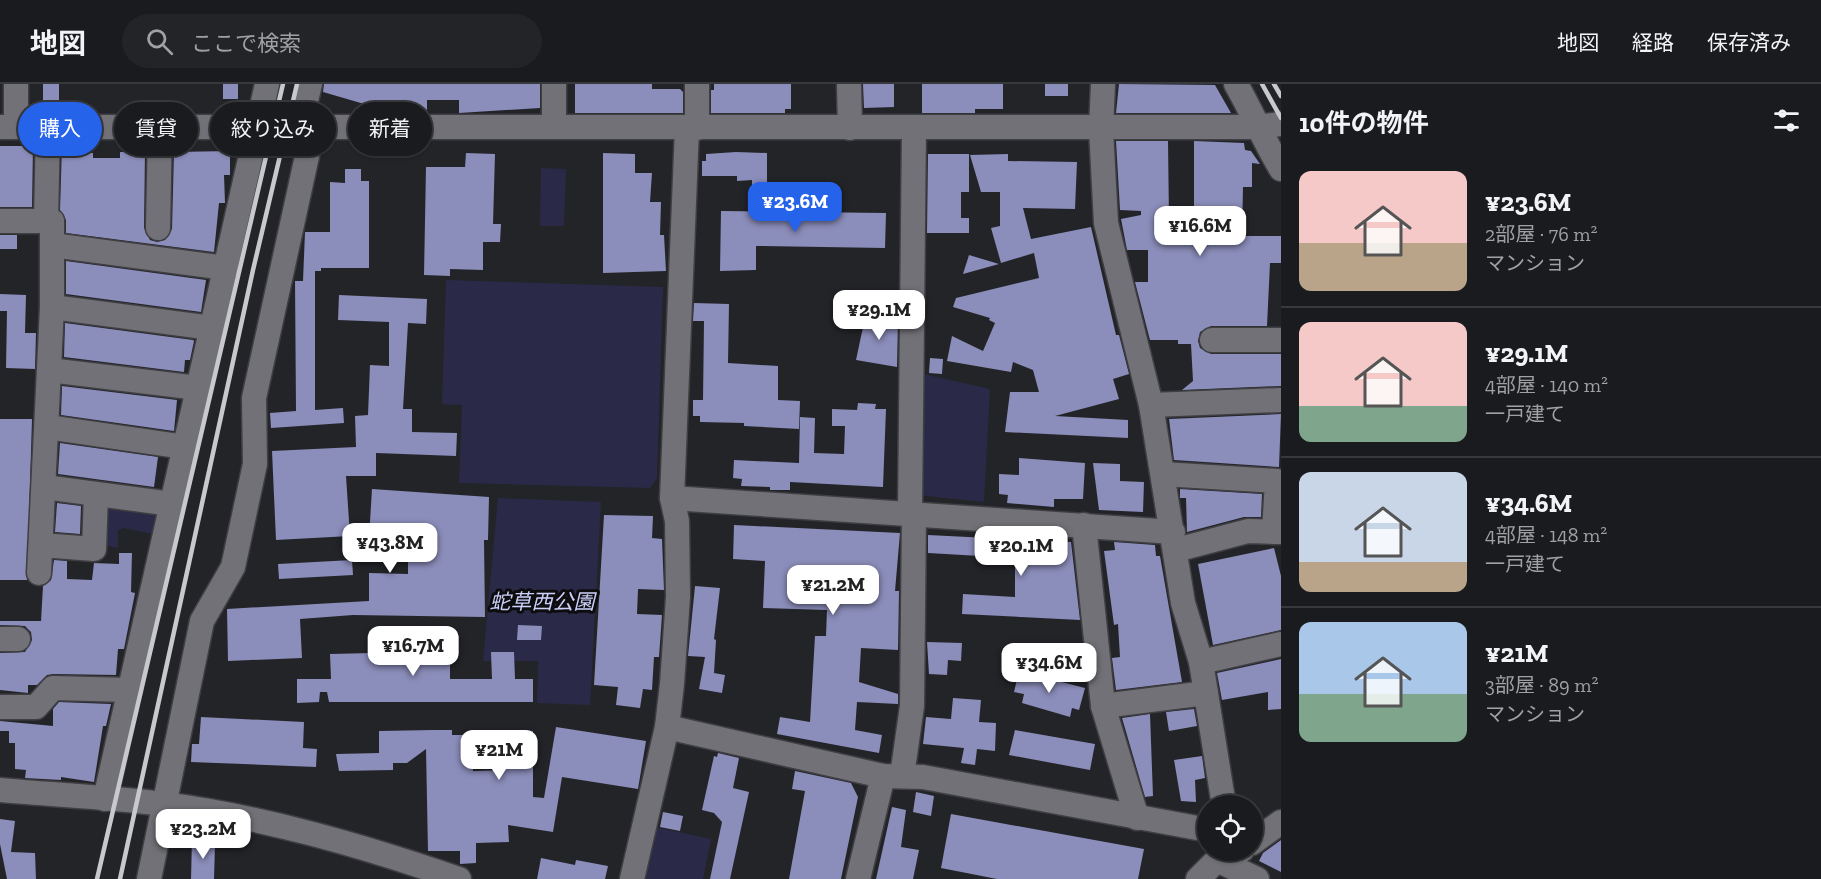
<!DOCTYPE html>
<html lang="ja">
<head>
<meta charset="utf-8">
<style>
	:root { --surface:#1a1b1e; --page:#232427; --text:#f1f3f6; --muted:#9fa1a4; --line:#38393c; --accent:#2563eb }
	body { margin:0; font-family:"Zilla Slab","Noto Sans JP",serif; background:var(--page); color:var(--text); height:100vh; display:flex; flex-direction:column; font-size:22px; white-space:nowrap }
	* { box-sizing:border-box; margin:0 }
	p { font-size:20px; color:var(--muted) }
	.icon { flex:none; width:33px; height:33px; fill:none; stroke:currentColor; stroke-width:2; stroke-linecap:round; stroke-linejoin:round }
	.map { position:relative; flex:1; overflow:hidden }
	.panel { display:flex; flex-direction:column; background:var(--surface); width:540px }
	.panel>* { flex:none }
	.guide { position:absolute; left:18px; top:18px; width:570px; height:54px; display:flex; gap:12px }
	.buttons { position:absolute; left:1197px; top:711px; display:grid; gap:12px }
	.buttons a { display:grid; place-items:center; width:66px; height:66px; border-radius:50%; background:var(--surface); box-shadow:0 2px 4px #0004,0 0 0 2px var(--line); font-size:30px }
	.price { position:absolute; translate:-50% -51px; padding:0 14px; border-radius:12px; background:#fff; color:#222; font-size:20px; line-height:39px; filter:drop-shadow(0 2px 3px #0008) }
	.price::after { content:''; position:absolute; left:50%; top:36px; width:18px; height:14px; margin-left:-9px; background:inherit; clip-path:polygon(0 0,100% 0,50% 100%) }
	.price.current { background:var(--accent); color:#fff }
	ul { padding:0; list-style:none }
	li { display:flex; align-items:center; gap:18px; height:150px; padding:0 18px }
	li+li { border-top:2px solid var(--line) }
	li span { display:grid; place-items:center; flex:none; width:168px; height:120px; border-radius:12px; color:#555 }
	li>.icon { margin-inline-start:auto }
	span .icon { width:72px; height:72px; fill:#fffc; stroke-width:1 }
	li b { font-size:26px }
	h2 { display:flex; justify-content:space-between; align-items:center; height:72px; padding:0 18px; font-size:26px }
	.pill { padding:0 21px; border-radius:27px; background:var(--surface); box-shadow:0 2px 4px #0004,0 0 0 2px var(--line); font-size:21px; line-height:54px }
	.pill.current { background:var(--accent); color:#fff }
	header { display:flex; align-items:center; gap:36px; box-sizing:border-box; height:84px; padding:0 30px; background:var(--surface); border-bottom:2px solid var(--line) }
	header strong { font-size:28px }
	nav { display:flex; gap:33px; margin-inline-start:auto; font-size:21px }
	.search { width:420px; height:54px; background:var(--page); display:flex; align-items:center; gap:15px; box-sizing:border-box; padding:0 21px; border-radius:33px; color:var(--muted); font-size:22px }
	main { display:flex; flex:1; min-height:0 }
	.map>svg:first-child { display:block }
	.green { fill:#2a2a48 }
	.building { fill:#8b8dba }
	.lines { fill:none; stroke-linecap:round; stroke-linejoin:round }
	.minor-casing { stroke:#3f3f43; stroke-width:27 }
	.minor { stroke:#717177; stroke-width:24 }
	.rail { stroke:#c8c9cc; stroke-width:4.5 }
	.labels { text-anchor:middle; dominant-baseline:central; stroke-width:6; stroke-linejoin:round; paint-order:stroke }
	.park-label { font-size:21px; font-style:italic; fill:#cccff9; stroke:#0d0d0f }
</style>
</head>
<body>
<header>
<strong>地図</strong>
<div class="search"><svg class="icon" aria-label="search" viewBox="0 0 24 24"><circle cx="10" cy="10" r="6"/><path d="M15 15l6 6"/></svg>ここで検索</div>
<nav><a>地図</a><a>経路</a><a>保存済み</a></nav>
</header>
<main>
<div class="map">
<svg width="1281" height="795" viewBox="0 0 1281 795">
	<rect width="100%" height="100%" fill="#232428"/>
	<g class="green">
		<path d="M541,84L566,85L564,142H540Z"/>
		<path d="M446,196L663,203L657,394L650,404L459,399L462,321L442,320Z"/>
		<path d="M919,289L990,305L984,418L918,411Z"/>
		<path d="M498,414L601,418L590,621L537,619L538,577H483Z"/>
		<path d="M105,420L158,424L153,450L124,444L118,446V464L102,461Z"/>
		<path d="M655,743L711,755L703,795H644Z"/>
	</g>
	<g class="building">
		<path d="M43,0H59V18L43,17Z"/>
		<rect x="223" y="0" width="15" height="15"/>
		<path d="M324,0H540V24L459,29V16H427V29H401V22H371L323,8Z"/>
		<path d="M575,0H652V5H680L683,8V29H575Z"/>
		<path d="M714,0H791V25H785V29H711V6H714Z"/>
		<path d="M863,0H894V23L864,24Z"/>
		<path d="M922,0H1003V25H975V29H922Z"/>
		<rect x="1045" y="0" width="23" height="12"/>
		<path d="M1119,0L1215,1L1231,29H1116Z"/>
		<path d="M1116,57H1168L1169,137H1194V57L1244,59L1245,66L1251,67L1260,80L1252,79V103H1243L1242,152H1281V179H1270L1267,242H1211L1200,248L1198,257L1200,264L1211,270H1281V302L1182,306L1193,297L1191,260H1178V256H1150L1135,198H1148V166H1127L1121,135L1141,131V127L1120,126Z"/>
		<path d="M0,62H33L32,123H0Z"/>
		<path d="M62,62H78V69H93V74H120V68H145L144,144L150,156L157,158L165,156L172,145L174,68L230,67V91H224L225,119H219L214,168L66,149V136L60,126Z"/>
		<path d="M736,68L767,69V102L752,103V96L737,97V92H702V77H706V70Z"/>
		<path d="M466,69L495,70L493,140H501L500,158H483V186L450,185V192L424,191L426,83H465Z"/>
		<path d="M603,69L635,70V89H652L650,118H661L660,151H664L666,187L603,189Z"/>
		<path d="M928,70H969V108H961V134H969V149H927Z"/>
		<path d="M1008,70V77L1077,78L1075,125L1023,124L1031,155L1091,143L1116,251H1119L1129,290L1113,295L1119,315L1055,332L1128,336V354L1005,348L1010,308H1039L1033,286L1013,278L1011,288L947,277L952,252L983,267L995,239L989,236L990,234L953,223L956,214L1039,194L1034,169L1001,179L991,144L1000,142V108H981L970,71Z"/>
		<path d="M345,85H361V97H369V184H321V187H315V326L343,324L344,339L271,344L270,329L296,327L295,197H303L305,148H330V98L345,99Z"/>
		<path d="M721,127L886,129L885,164L756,162V186L720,187Z"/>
		<rect x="0" y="151" width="17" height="14"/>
		<path d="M969,171L999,180L963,190Z"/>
		<path d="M66,177L206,196L201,228L66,210Z"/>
		<path d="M0,210L26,211L25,249H36L35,285L6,284L7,227H0Z"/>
		<path d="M339,211L427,215L426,240L408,239L403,325H412V348L457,349L456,372L376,369V392H346L350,452L276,456L272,367L356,363L355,332L368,331L370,281L389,282V238L338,236Z"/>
		<path d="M694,219L729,220L728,279L778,282V316L800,317L799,345L744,342V339L700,338V332H693V316H703L704,237H693Z"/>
		<path d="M866,229L898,236L897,283L856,276Z"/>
		<path d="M65,239L193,256L194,257L190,276H185L184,288L64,273Z"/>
		<path d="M930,274L943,275L942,290L929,289Z"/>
		<path d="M62,302L177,316L174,347L61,331Z"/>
		<path d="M858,319L876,320L875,325H886L883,403L790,398V406H770V403L741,402L742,395L733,394L734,376L799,379L800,333L815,334L814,369L844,370L845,342H832V325L857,326Z"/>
		<path d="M1281,330L1279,383L1174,376L1169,335Z"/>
		<path d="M0,335H32L27,496H0Z"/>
		<path d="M60,359L158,373L154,403L58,390Z"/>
		<path d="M1019,374L1085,379L1083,415H1054V423L1007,419L1008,411L999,410V390L1019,391Z"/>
		<path d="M1093,379L1120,380V397L1144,398L1143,428L1099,426Z"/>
		<path d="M372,405L489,413L488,456H484L485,533L353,531L300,535L302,574L228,577L227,525L369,517V489L408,490V454H369Z"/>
		<path d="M1180,405L1262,410L1261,433H1244L1187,448L1186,414H1180Z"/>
		<path d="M57,419L81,422L80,450L55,448Z"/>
		<path d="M604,431L653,432L652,454L662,455L664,506L638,505L637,530L662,531L659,573H654L652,606L643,605L640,624L616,621L618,603L594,601Z"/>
		<path d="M734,441L900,449L895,507H899L898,566L861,564L859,598L898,610V620L857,618L855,646L882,651L879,669L777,650L780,633L810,638L815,552H826L827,526L763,524L765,477L733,475Z"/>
		<path d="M928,451L1071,458L1080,536L962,530L963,510L1015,513V474L928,469Z"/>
		<path d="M1114,458L1155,461L1156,472H1160L1182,598L1116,606L1112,574L1120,573L1118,540L1114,541L1104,467L1115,466Z"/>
		<path d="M1274,464L1281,492V546L1213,561L1198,480Z"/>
		<path d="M119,469H132L131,508L135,509L124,565H118L116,591L53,590L47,591L37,601H28V609L0,606V569L25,568L32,556L31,548L25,542L0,541V537H41L43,502L51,496L54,476L67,477V495L92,496L94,479L119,480Z"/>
		<path d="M352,476L353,491L279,495L278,480Z"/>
		<path d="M695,502L720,504L714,555L716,556L714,589L725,591L722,609L699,605L705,573L688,572Z"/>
		<path d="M518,541L542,542L541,556H517Z"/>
		<path d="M450,556V595H492L491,568H514L515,595H533V618H329L327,608H320L319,618L297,619V595H331L330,570L373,569V557Z"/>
		<path d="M927,558L962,559L961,577L948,576L947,591L929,590Z"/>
		<path d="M1281,575V625L1268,626V608L1222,616L1217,589Z"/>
		<path d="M1019,587L1085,604L1079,626L1072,624L1070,633L1022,619L1024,610L1014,608Z"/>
		<path d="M953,614L981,616L979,638L996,639L995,667L977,665L975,681L961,679L964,664L923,660L926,633L951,635Z"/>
		<path d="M59,618L111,620L106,642H103L94,698L61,693V696L25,694L26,686L15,685V659H9V647H0V637L53,642V625Z"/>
		<path d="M1194,625L1197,642L1169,647L1166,628Z"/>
		<path d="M1150,630L1153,712L1145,713L1122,634Z"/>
		<path d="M201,633L304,638L303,664L317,665L316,683L191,678L192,660H199Z"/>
		<path d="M556,643L646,657L638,705L562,693L553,748L508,741L509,758L476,759V779L460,780V767H428L426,665L407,679H393V686L339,687L336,670L379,669V647L433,646H452V651H471L473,687L503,686L506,661L524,646L533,647V713L544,714Z"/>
		<path d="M1015,646L1095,660L1090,686L1009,671Z"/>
		<path d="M718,669L739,674L733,704L749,708L730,795H710L722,738L714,729L702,726L714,672L717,673Z"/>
		<path d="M1202,672L1205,694L1195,696L1196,718L1181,717L1174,676Z"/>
		<path d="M795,687L851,699L858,713L841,795H789L805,707L792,705Z"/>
		<path d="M916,708L934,712L931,732L913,728Z"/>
		<path d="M892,723L906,726L901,763L919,766L913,795H876Z"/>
		<path d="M663,728L683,732L680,747L660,743Z"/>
		<path d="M951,730L1144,765L1138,795H997L941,784Z"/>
		<path d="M0,735L15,737L11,768L35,769L36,795H7L0,760Z"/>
		<path d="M192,755H204L205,762L215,761L214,795H191Z"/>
		<path d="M1281,756V788L1259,777L1263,769Z"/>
		<path d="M541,774L575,781L576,776L608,782L605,795H537Z"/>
	</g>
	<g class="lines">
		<defs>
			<g id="minor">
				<path d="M554,0V41"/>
				<path d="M849,0L850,44"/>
				<path d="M1103,0L1101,45L1106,139L1151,321L1183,519L1201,578L1224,722"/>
				<path d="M1236,0C1252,28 1264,57 1281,85"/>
				<path d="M0,43H1256L1281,40"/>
				<path d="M16,43V0"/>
				<path d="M697,44V0"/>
				<path d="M0,137H52V223L39,489"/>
				<path d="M46,137L48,43"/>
				<path d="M158,144L160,43"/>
				<path d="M52,161L226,184"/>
				<path d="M52,223L212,244"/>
				<path d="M1212,256H1281"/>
				<path d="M49,286L198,304"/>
				<path d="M1151,321L1281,316"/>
				<path d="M47,343L185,363"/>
				<path d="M1163,390L1277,397L1274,448"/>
				<path d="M44,403L172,420"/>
				<path d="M672,414L1173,448"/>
				<path d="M910,429L914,44"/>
				<path d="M1084,441L1103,622L1137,734"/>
				<path d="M41,461L94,465L96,410"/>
				<path d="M1176,466L1248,447L1281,448"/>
				<path d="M0,555H18"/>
				<path d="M1201,578L1281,560"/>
				<path d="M1103,622L1206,609"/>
				<path d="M0,623H36L53,604L130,606"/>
				<path d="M667,643L883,692L923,693L1208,746"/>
				<path d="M902,692L912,622L914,429"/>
				<path d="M0,706C54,711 109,713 163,720C264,733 363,762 459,795"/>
				<path d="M105,715L267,0"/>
				<path d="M1252,759L1281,738"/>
				<path d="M1217,776L1257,795"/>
				<path d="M149,795L202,537L233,483L255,380L254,314L309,63L300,42L310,0"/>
				<path d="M632,795L667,643L672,600L678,513L677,437L672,414L687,44"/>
				<path d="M858,795L883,692"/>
				<path d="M1198,795L1217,776L1242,766"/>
			</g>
		</defs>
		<use href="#minor" class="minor-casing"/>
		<use href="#minor" class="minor"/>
		<g class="rail">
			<path d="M1262,0L1281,34"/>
			<path d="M1274,0L1281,12"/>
			<path d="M97,795L283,0"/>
			<path d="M120,795L253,186L297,0"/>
		</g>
	</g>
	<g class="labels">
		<g class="park-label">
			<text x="542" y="517">蛇草西公園</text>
		</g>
	</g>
</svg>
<div class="buttons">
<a><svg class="icon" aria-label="locate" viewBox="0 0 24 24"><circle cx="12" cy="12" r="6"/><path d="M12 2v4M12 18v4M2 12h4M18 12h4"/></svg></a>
</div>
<b class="price current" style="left:795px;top:149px">¥23.6M</b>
<b class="price" style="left:1200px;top:173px">¥16.6M</b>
<b class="price" style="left:879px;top:257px">¥29.1M</b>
<b class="price" style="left:390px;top:490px">¥43.8M</b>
<b class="price" style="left:1021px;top:493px">¥20.1M</b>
<b class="price" style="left:833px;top:532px">¥21.2M</b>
<b class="price" style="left:413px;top:593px">¥16.7M</b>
<b class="price" style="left:1049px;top:610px">¥34.6M</b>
<b class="price" style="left:499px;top:697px">¥21M</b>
<b class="price" style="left:203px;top:776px">¥23.2M</b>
<div class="guide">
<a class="pill current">購入</a>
<a class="pill">賃貸</a>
<a class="pill">絞り込み</a>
<a class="pill">新着</a>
</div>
</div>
<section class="panel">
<h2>10件の物件<svg class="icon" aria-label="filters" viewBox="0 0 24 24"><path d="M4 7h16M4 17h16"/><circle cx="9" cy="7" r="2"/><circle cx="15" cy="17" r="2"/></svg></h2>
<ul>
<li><span style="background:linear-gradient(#f6c9c9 60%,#b9a48a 0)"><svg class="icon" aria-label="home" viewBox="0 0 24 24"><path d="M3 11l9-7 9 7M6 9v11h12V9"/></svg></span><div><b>¥23.6M</b><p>2部屋 · 76 m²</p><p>マンション</p></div></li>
<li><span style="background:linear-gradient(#f6c9c9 70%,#7fa58c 0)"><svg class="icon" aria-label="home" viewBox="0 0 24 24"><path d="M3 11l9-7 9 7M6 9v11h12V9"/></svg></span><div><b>¥29.1M</b><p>4部屋 · 140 m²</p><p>一戸建て</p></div></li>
<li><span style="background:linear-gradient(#c9d6e8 75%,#b9a48a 0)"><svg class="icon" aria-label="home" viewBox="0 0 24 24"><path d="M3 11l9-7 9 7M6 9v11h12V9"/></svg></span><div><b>¥34.6M</b><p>4部屋 · 148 m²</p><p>一戸建て</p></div></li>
<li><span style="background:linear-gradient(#a9c7e8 60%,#7fa58c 0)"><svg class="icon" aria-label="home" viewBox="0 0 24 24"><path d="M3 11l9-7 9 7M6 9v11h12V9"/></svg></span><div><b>¥21M</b><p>3部屋 · 89 m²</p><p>マンション</p></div></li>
</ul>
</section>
</main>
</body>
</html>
